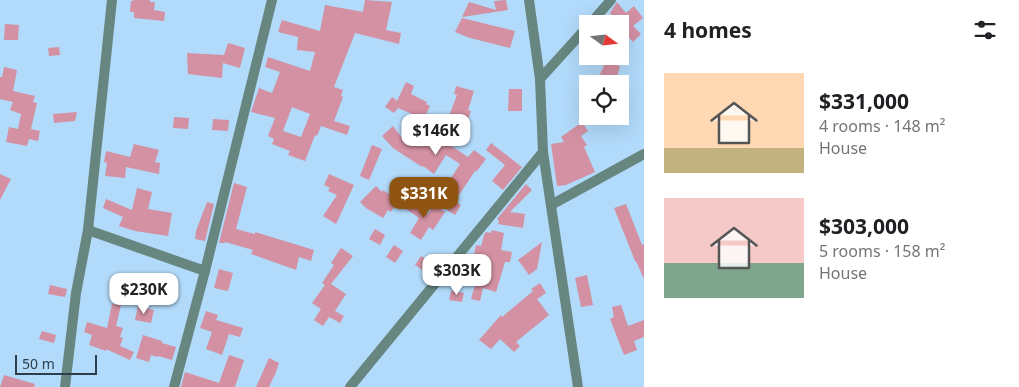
<!DOCTYPE html>
<html lang="en">
<head>
<meta charset="utf-8">
<style>
	:root { --surface:#fff; --page:#f6f6f6; --text:#202124; --muted:#757577; --accent:#8f5412 }
	body { margin:0; font-family:"Noto Sans",sans-serif; background:var(--page); color:var(--text); height:100vh; display:flex; flex-direction:column; font-size:19px; white-space:nowrap }
	* { box-sizing:border-box; margin:0 }
	p { font-size:16px; color:var(--muted) }
	.icon { flex:none; width:28px; height:28px; fill:none; stroke:currentColor; stroke-width:2; stroke-linecap:round; stroke-linejoin:round }
	.map { position:relative; flex:1; overflow:hidden }
	.side { display:flex; flex-direction:column; background:var(--surface); width:375px }
	.side>* { flex:none }
	.needle { width:32px; rotate:105deg }
	.buttons { position:absolute; left:579px; top:15px; display:grid; gap:10px }
	.buttons a { display:grid; place-items:center; width:50px; height:50px; border-radius:0px; background:var(--surface); box-shadow:0 5px 20px #0002; font-size:25px }
	.scale { position:absolute; left:15px; bottom:12px; width:82px; box-sizing:border-box; padding-left:5px; border:2px solid #2d3e4a; border-top:0; font-size:14px; line-height:18px; white-space:nowrap; color:#2d3e4a; -webkit-text-stroke:4px #b2dafa; paint-order:stroke }
	.price { position:absolute; translate:-50% -42px; padding:0 11px; border-radius:10px; background:#fff; color:#222; font-size:16px; line-height:32px; filter:drop-shadow(0 1px 2px #0008) }
	.price::after { content:''; position:absolute; left:50%; top:30px; width:15px; height:11px; margin-left:-8px; background:inherit; clip-path:polygon(0 0,100% 0,50% 100%) }
	.price.current { background:var(--accent); color:#fff }
	ul { padding:0; list-style:none }
	li { display:flex; align-items:center; gap:15px; height:125px; padding:0 20px }
	li span { display:grid; place-items:center; flex:none; width:140px; height:100px; border-radius:0px; color:#555 }
	li>.icon { margin-inline-start:auto }
	span .icon { width:60px; height:60px; fill:#fffc; stroke-width:1 }
	li b { font-size:21px }
	h2 { display:flex; justify-content:space-between; align-items:center; height:60px; padding:0 20px; font-size:21px }
	main { display:flex; flex:1; min-height:0 }
	.map>svg:first-child { display:block }
	.building { fill:#d391a3; fill-rule:evenodd }
	.lines { fill:none; stroke-linecap:round; stroke-linejoin:round }
	.minor { stroke:#678680; stroke-width:10 }
</style>
</head>
<body>
<main>
<div class="map">
<svg width="644" height="387" viewBox="0 0 644 387">
	<rect width="100%" height="100%" fill="#b2dafa"/>
	<g class="building">
		<path d="M135,0H150V2H155L154,10L165,12L164,21L134,18V12H130L131,1Z"/>
		<path d="M365,0L392,2L386,30L401,33L399,44L355,33L334,87L343,90L341,96L343,97L334,121L350,126L347,135L321,126L317,136L315,135L305,161L288,155L290,151L272,144L274,139L268,136L275,118L251,112L259,88L272,93L280,72L265,67L268,57L310,71L315,52L297,50L298,37L278,32L282,20L320,31L325,5L363,12ZM292,107L310,114L301,137L283,131Z"/>
		<path d="M506,0L508,10L462,17L469,2L496,10L494,1Z"/>
		<path d="M617,2L626,13L634,6L643,18L633,26L641,34L633,42L620,28V24L615,23L617,22L610,13Z"/>
		<path d="M462,18L515,31L510,48L470,38L455,32Z"/>
		<path d="M5,24L19,25L18,40H4Z"/>
		<path d="M228,43L245,48L240,68L223,63L222,78L188,74L187,53L224,55Z"/>
		<path d="M59,47L60,55L49,56L48,48Z"/>
		<path d="M586,56H604L615,62L614,64L620,66L615,84H609L598,78L604,66Z"/>
		<path d="M4,67L17,70L13,91L35,96L33,102L37,103L31,129L40,131L38,141L29,139L27,146L6,142L9,127L18,129L21,114L10,110L13,102L0,99V77H2Z"/>
		<path d="M406,82L414,86L411,94L427,102L426,104L430,106L424,119L398,108L394,113L385,107L392,97L397,101Z"/>
		<path d="M456,86L474,91L468,110L471,111L465,128L447,121L457,95L454,94Z"/>
		<path d="M509,89H522V111H508Z"/>
		<path d="M77,112L75,121L54,123L53,114Z"/>
		<path d="M174,117L189,118L188,129L173,128Z"/>
		<path d="M213,119L229,120L228,131L212,130Z"/>
		<path d="M582,122L588,131L581,136L587,145L584,147L595,172L566,185L557,186L551,144L564,142L561,137Z"/>
		<path d="M393,126L406,143L410,138L412,139L421,126L468,157L474,150L486,159L476,172L475,171L459,195L445,187L460,164L446,155L434,174L423,166L422,167L393,148L382,136Z"/>
		<path d="M491,143L522,167L503,190L492,181L505,165L486,150Z"/>
		<path d="M134,144L159,150L155,162L160,163L159,174L126,167L125,178L105,176L107,163L104,162L106,151L130,157Z"/>
		<path d="M372,145L382,149L369,180L360,176Z"/>
		<path d="M0,174L11,179L0,200Z"/>
		<path d="M329,174L354,185L336,224L323,216L337,195L328,191L330,188L324,185Z"/>
		<path d="M234,183L247,187L236,229L255,234V232L314,250L311,261L299,257L296,270L251,254L253,250L225,242V243H219Z"/>
		<path d="M526,184L532,190L510,212L525,214L523,228L498,224L499,221L497,219Z"/>
		<path d="M376,186L382,192L383,190L398,200L391,212L388,210L383,218L366,208L360,202Z"/>
		<path d="M137,188L152,192L148,209L172,213L168,236L135,231L119,226L123,217L103,208L106,199L132,210Z"/>
		<path d="M450,198L461,205L455,215L444,208Z"/>
		<path d="M407,200L428,214L434,205L445,212L433,230L429,227L421,240L410,233L419,218L403,207Z"/>
		<path d="M207,202L214,204L205,241L195,239L196,231Z"/>
		<path d="M626,204L642,245L644,244V279L636,261H635L614,208Z"/>
		<path d="M375,229L385,235L380,245L369,239Z"/>
		<path d="M492,230L504,233L501,250L512,252L510,262H505L496,292L483,288L480,301L471,299L483,257L474,255L476,245L481,246L484,235L486,232L491,233Z"/>
		<path d="M542,242L537,269L529,275L518,260Z"/>
		<path d="M394,245L403,251L395,263L386,257Z"/>
		<path d="M341,248L353,256L331,284L346,294L335,311L344,316L340,323L329,317L323,326L314,320L321,309L312,303L325,285L322,283L334,265L331,263Z"/>
		<path d="M421,256L430,262L424,271L415,265Z"/>
		<path d="M219,269L233,273L228,291L214,288Z"/>
		<path d="M126,274L138,277L135,287L124,283Z"/>
		<path d="M587,275L593,305L581,307L575,278Z"/>
		<path d="M540,283L546,293L537,299L549,315L516,342L520,346L514,352L500,339L491,349L479,340L501,315L502,317L533,291L531,289Z"/>
		<path d="M50,285L67,289L65,297L48,294Z"/>
		<path d="M451,291L464,293L462,302L449,300Z"/>
		<path d="M112,304L121,305L116,326L123,328L120,337L123,338L120,346L134,352L130,360L106,349V351L89,345L92,335L84,332L87,322L107,328Z"/>
		<path d="M621,305L628,326L644,320V337L634,341L637,350L624,355L610,319L614,317L612,307Z"/>
		<path d="M138,306L154,310L151,323L135,320Z"/>
		<path d="M206,311L218,315L216,320L243,328L240,337L229,334L222,355L206,349L212,332L200,328Z"/>
		<path d="M42,331L56,335L54,343L39,339Z"/>
		<path d="M143,335L162,341V343L176,347L172,360L158,356L157,357L151,355L149,362L136,358Z"/>
		<path d="M229,355L244,360L235,387H181L185,372L219,383Z"/>
		<path d="M269,358L279,363L276,372L269,387H256Z"/>
		<path d="M4,375L35,384L34,387H0Z"/>
	</g>
	<g class="lines">
		<g class="minor">
			<path d="M529,0L540,79L543,152L578,387"/>
			<path d="M590,24L611,0"/>
			<path d="M540,79L588,26"/>
			<path d="M551,205L644,154"/>
			<path d="M88,230L205,271"/>
			<path d="M65,387L76,293L88,230L112,0"/>
			<path d="M174,387L205,271L272,0"/>
			<path d="M350,387L543,152"/>
		</g>
	</g>
</svg>
<div class="buttons">
<a><svg class="needle" viewBox="-14 -14 28 28"><path d="M0-13l5 13h-10z" fill="#e53935"/><path d="M0 13l5-13h-10z" fill="#757577"/></svg></a>
<a><svg class="icon" aria-label="locate" viewBox="0 0 24 24"><circle cx="12" cy="12" r="6"/><path d="M12 2v4M12 18v4M2 12h4M18 12h4"/></svg></a>
</div>
<div class="scale">50 m</div>
<b class="price" style="left:436px;top:156px">$146K</b>
<b class="price current" style="left:424px;top:219px">$331K</b>
<b class="price" style="left:457px;top:296px">$303K</b>
<b class="price" style="left:144px;top:315px">$230K</b>
</div>
<section class="side">
<h2>4 homes<svg class="icon" aria-label="filters" viewBox="0 0 24 24"><path d="M4 7h16M4 17h16"/><circle cx="9" cy="7" r="2"/><circle cx="15" cy="17" r="2"/></svg></h2>
<ul>
<li><span style="background:linear-gradient(#ffd9b3 75%,#c2b280 0)"><svg class="icon" aria-label="home" viewBox="0 0 24 24"><path d="M3 11l9-7 9 7M6 9v11h12V9"/></svg></span><div><b>$331,000</b><p>4 rooms · 148 m²</p><p>House</p></div></li>
<li><span style="background:linear-gradient(#f6c9c9 65%,#7fa58c 0)"><svg class="icon" aria-label="home" viewBox="0 0 24 24"><path d="M3 11l9-7 9 7M6 9v11h12V9"/></svg></span><div><b>$303,000</b><p>5 rooms · 158 m²</p><p>House</p></div></li>
</ul>
</section>
</main>
</body>
</html>
